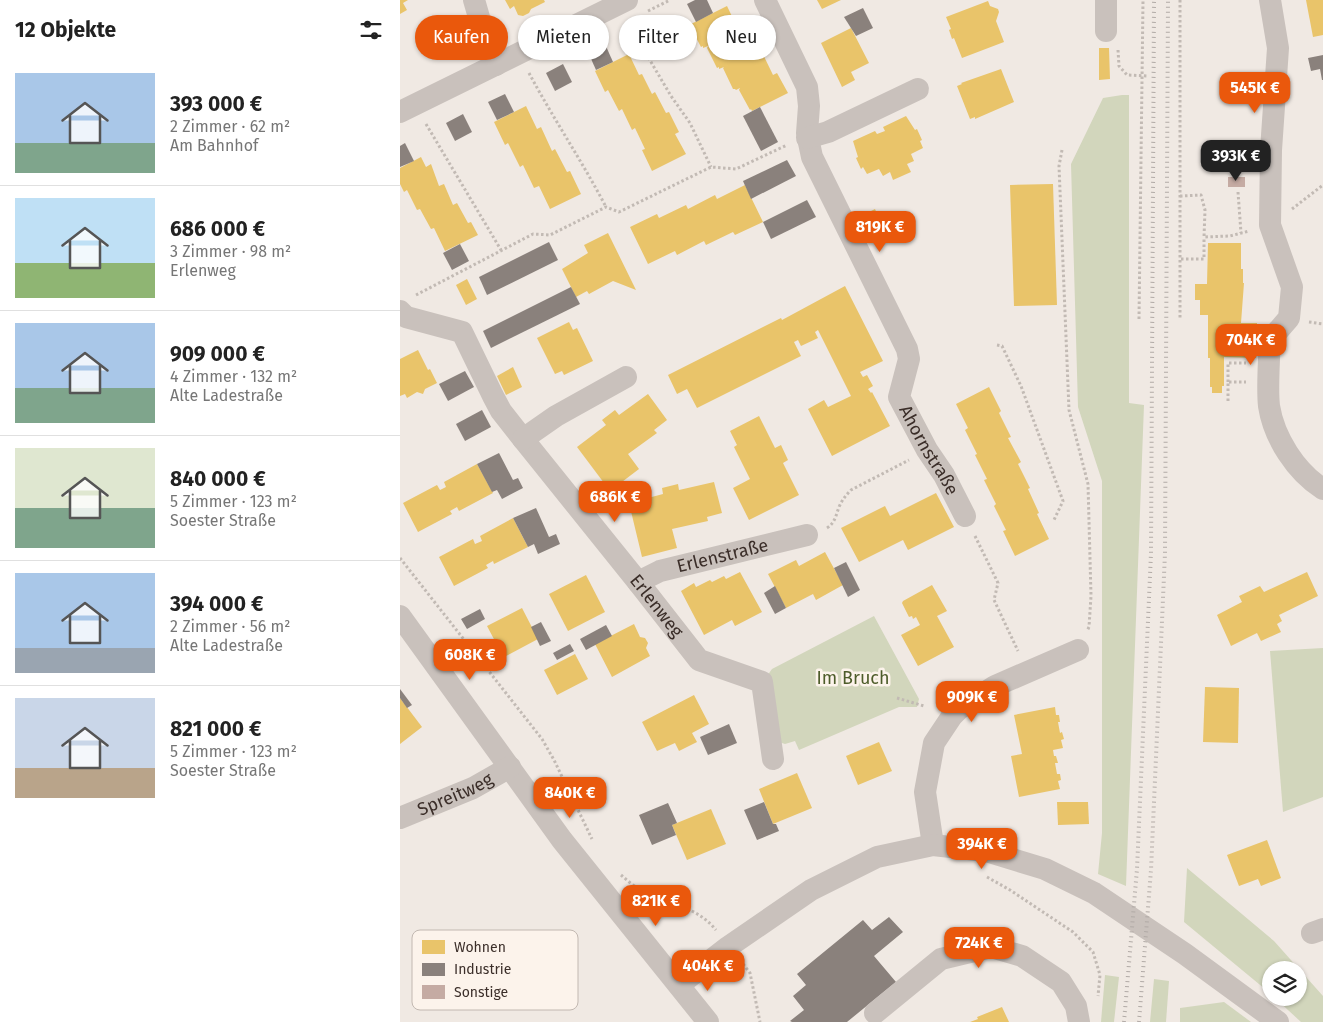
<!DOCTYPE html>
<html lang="de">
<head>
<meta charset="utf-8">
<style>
	:root { --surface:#fff; --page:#f6f6f6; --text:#222; --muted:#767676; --line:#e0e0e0; --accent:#ea580c }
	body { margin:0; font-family:"Fira Sans",sans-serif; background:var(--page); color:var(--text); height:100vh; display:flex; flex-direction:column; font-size:19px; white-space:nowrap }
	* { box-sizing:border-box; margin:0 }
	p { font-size:16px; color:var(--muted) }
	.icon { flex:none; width:28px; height:28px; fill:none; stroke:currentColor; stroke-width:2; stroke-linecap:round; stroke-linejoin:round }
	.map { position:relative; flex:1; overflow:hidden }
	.panel { display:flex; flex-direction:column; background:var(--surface); width:400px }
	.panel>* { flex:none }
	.banner { position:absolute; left:15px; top:15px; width:475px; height:45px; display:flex; gap:10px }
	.fabs { position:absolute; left:862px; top:961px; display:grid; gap:10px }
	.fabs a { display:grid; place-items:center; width:45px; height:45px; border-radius:50%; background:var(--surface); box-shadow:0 1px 4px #0004; font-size:25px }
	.price { position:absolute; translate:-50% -42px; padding:0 11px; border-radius:10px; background:var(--accent); color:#fff; font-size:16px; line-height:32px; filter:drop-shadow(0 1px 2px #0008) }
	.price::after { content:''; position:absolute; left:50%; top:30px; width:15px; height:11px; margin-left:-8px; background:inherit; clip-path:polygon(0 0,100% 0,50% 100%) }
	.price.selected { background:#222; color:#fff }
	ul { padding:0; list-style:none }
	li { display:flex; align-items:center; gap:15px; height:125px; padding:0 15px }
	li+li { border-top:1px solid var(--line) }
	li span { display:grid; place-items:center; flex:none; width:140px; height:100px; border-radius:0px; color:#555 }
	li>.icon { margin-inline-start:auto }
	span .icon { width:60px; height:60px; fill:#fffc; stroke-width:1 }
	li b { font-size:21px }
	h2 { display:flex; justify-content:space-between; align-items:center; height:60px; padding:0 15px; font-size:21px }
	.pill { padding:0 18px; border-radius:22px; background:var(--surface); box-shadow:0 1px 4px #0004; font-size:18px; line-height:45px }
	.pill.selected { background:var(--accent); color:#fff }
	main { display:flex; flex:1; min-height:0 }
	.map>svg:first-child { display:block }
	.green { fill:#d2d6bc }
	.homes { fill:#e9c46a }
	.industry { fill:#8a817c }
	.building { fill:#c5aba3 }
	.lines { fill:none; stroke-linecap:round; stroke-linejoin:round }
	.path { stroke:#c2bab4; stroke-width:3; stroke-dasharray:2.5 2.5; stroke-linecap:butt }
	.minor { stroke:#c9c1bc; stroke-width:22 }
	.rail { stroke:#b1aaa6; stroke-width:4; stroke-dasharray:1 4; stroke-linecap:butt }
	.labels { text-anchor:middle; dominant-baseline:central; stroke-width:5; stroke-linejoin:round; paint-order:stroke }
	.street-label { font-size:18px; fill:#3b2e29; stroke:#fcf3eb }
	.park-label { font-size:18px; fill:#4d5c2a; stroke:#fcf3eb }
	.key { fill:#fcf3eb; stroke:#c2b8b1; stroke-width:1 }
	.key-label { font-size:14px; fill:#3b2e29 }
</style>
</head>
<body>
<main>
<section class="panel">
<h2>12 Objekte<svg class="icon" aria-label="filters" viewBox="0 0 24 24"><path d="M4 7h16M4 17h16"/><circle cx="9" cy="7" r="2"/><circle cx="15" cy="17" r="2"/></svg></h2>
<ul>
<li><span style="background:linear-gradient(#a9c7e8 70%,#7fa58c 0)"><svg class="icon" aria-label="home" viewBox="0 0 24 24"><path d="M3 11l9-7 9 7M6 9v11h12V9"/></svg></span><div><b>393 000 €</b><p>2 Zimmer · 62 m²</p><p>Am Bahnhof</p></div></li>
<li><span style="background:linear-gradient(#bfe0f5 65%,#8fb573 0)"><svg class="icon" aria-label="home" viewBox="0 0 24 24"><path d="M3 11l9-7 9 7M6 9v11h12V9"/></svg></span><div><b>686 000 €</b><p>3 Zimmer · 98 m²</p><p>Erlenweg</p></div></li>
<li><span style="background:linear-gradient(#a9c7e8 65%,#7fa58c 0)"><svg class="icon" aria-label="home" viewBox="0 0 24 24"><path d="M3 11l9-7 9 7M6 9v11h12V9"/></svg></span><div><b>909 000 €</b><p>4 Zimmer · 132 m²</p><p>Alte Ladestraße</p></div></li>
<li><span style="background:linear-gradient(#dfe7d0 60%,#7fa58c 0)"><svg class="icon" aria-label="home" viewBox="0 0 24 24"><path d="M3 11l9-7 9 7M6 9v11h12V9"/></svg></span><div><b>840 000 €</b><p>5 Zimmer · 123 m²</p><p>Soester Straße</p></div></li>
<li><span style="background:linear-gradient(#a9c7e8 75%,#9aa5b1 0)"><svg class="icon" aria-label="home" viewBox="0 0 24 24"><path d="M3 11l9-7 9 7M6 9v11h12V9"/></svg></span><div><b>394 000 €</b><p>2 Zimmer · 56 m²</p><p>Alte Ladestraße</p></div></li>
<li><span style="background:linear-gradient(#c9d6e8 70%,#b9a48a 0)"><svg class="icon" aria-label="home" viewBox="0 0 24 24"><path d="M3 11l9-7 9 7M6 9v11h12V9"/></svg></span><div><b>821 000 €</b><p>5 Zimmer · 123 m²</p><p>Soester Straße</p></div></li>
</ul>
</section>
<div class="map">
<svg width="923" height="1022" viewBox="0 0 923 1022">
	<rect width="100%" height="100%" fill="#f0e9e3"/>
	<g class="green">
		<path d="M722,95H729V403L744,405L726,886L698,874L702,833V481L678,407L671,164L703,98Z"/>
		<path d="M474,616L519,699L517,707H499L399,750L395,741L385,744L376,741L367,676L372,669Z"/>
		<path d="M923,648V797L883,812L870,651Z"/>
		<path d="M787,868L874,941L923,996V1022H901L875,998H899V970H871V994L784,922Z"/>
		<path d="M705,975L719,977L714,1022H701Z"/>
		<path d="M754,979L769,981L766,1022H750Z"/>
		<path d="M824,1002L851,1022H780V1008Z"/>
	</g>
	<g class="homes">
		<path d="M0,0H8L3,3L7,10L0,14Z"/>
		<path d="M105,0H144L145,2L131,9L129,13L123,16L118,15L114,6L110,9Z"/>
		<path d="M417,0H441L422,9Z"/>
		<path d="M906,0H923V35L913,37Z"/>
		<path d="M588,1L590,6L598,9L599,12L596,21L604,42L562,58L554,38L552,39L549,30L551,29L546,17Z"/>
		<path d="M327,6L340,33L345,31L355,51L360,48L373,75L377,73L388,93L352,111L351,109L350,110L339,90L340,88L336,90L335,89H333L323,68L324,67L319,69V67L317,68L307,48L308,46L303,48V46L301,47L290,26L291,24Z"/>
		<path d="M451,28L469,63L451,72L455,80L442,87L421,43Z"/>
		<path d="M699,48H709L710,79L699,80Z"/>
		<path d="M229,54L239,75L242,74L252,94L255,92L266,113L269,112L279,132L275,134L286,154L252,171L242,150L245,149L235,128L232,130L222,109L219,111L208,90L205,92L195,71Z"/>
		<path d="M601,69L614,102L575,119V117L570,119L557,86L562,84L561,83Z"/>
		<path d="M126,106L137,129L141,127L152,151L155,149L167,172L170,171L181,194L150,209L139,186L134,188L123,165L120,167L108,143L105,145L94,122Z"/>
		<path d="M506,116L515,130L517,129L522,140L520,141L523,148L511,154L514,161L507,164L511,172L493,180L490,172L483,176L479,169L467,174L463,167L461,169L456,158L458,157L453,141L475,131L477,134L485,131L483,127Z"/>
		<path d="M21,157L26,167L31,164L39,186L44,184L53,205L57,203L68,223L71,222L78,235L45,251L34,228L31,229L20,209L17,210L7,190L4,192L0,184V168Z"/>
		<path d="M653,184L657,305L614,306L610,185Z"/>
		<path d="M345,185L363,222L335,235L333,232L306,245L304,241L277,255L275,251L248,264L230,227L257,214L259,218L286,205L288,209L315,195L317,199Z"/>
		<path d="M475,209L479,218L465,225L461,216Z"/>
		<path d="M208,233L236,290L213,281L189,294L187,291L176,297L162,269L188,253L184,245Z"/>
		<path d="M808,243H841V269H843V283H844L841,323H857L856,358L824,357V386H822V393H812V387H810V358H808V315H800V300H795V284H807Z"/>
		<path d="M67,279L77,299L66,305L56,285Z"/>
		<path d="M445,286L483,361L460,372L463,377L467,375L473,386L468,389L471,393L472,392L490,426L432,456L408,409L424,400L428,407L451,396L418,330L415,332L418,338L401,346L398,340L394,342L401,356L297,408L287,389L277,394L268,375L381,318L382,320Z"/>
		<path d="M169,322L173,330L177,328L193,361L164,375L162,371L155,374L137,338Z"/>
		<path d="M18,350L28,370L30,369L37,383L25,389L23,394L17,392L7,398L5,394L0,396V359Z"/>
		<path d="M113,367L122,387L106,395L97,376Z"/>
		<path d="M589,387L601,411L599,413L611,437L608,438L621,462L618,464L630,488L628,489L639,513L637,514L649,539L615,556L603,531L606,530L594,506L596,504L584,480L587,479L575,455L577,454L565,430L568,428L556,404Z"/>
		<path d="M248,394L267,420L254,430L257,433L228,454L239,469L210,491L177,447L206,425L202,420L215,410L219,415Z"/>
		<path d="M359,416L375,448L381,445L388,460L383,463L399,495L349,520L333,488L350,479L334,447L337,445L330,431Z"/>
		<path d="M77,464L93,493L59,511L57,507L50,511L52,514L18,532L3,503L37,485L40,490L46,487L44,482Z"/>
		<path d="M314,482L322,513L307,517L308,521L272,529L277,548L242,557L229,503L263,494L262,488L278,484L279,490Z"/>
		<path d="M536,493L554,527L508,550L503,540L459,562L441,528L485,506L490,516Z"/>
		<path d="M113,518L128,547L94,564L93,561L86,565L88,568L54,586L39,557L73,539L75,544L82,541L80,536Z"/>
		<path d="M425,552L443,585L416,600L413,594L386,608L368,574L396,560L399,566Z"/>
		<path d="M340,572L362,612L335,626L332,620L304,635L281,591L294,583L296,587L310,580L312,582L324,576L326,579Z"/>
		<path d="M907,572L918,596L879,615L882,621L877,624L881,632L861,641L857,633L831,646L817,615L842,602L839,596L860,586L864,592Z"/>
		<path d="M186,575L205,612L168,631L149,594Z"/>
		<path d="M532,585L547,611L537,616L554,647L518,666L501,635L520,625L516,617L513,619L512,616L509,617L502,603L503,601Z"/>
		<path d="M122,608L138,639L106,656L98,642L96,643L87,626Z"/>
		<path d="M234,624L240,637L245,638L248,643L246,648L250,656L212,677L195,644Z"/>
		<path d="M175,654L188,679L157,695L144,670Z"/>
		<path d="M805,687L839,688L838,743L803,742Z"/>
		<path d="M294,695L309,724L292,733L297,742L279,751L275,743L257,751L242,722Z"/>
		<path d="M0,698L22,727L0,744Z"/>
		<path d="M655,707L656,715H659L660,722H658L660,733L662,732L664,739L661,740L663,748L653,750L654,756H656L658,763H655L657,774H660L661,780L658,781L660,789L619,797L611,756L622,754L614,715Z"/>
		<path d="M479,742L492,771L458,785L446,756Z"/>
		<path d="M397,773L412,808L373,824L359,789Z"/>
		<path d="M657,802H688L689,824L658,825Z"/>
		<path d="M311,809L326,844L287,860L272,825Z"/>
		<path d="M867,840L881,878L861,886L858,879L839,886L827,855Z"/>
		<path d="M602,1007L609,1022H570L578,1019L577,1017Z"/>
	</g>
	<g class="industry">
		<path d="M295,0H307L313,13L296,22L287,4Z"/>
		<path d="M463,8L473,28L456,36L444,17Z"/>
		<path d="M263,16L272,34L255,42L246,25Z"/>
		<path d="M205,44L213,62L196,70L188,52Z"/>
		<path d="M923,55V80H922L920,69L911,71L908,58Z"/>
		<path d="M163,64L172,82L155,91L146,73Z"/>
		<path d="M105,94L114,112L97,120L88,102Z"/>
		<path d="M360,107L378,142L361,151L343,116Z"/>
		<path d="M63,114L72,132L55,141L46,123Z"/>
		<path d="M5,143L14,161L0,167V146Z"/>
		<path d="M387,160L396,176L351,199L343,181Z"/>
		<path d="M407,200L416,217L371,239L363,222Z"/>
		<path d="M149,242L158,260L87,295L79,277Z"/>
		<path d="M60,244L69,261L52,270L43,253Z"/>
		<path d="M171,287L180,304L91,348L83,331Z"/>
		<path d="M65,371L74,387L48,401L39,384Z"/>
		<path d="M82,410L91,427L65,441L56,424Z"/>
		<path d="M99,453L113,480L118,478L123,488L102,499L97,490L92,492L77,464Z"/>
		<path d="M136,508L149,537L156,534L160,544L138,554L134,544L128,547L113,518Z"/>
		<path d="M446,562L460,590L448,597L434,568Z"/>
		<path d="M375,586L386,608L375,614L364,593Z"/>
		<path d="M80,609L85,619L67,629L61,619Z"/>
		<path d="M141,622L151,641L140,646L131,627Z"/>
		<path d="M206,625L212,636L186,650L180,639Z"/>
		<path d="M170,644L174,651L157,660L153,653Z"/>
		<path d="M0,689L12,705L7,708L0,698Z"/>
		<path d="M329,724L337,743L308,755L300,737Z"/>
		<path d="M364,802L373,824H376L379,831L357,840L344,810Z"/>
		<path d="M268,803L277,823L272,825L276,835L252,845L239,815Z"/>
		<path d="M489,917L503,932L474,956L496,982L447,1022H392L390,1021L404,1010L393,996L406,985L397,974L463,920L472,930Z"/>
	</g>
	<rect class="building" x="828" y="177" width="17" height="10"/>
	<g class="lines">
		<g class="path">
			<path d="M780,0V319"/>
			<path d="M248,11L270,0"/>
			<path d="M228,23L271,96L290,123L311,167"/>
			<path d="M718,50L719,66L727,75L747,76"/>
			<path d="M129,73C153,118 182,161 206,207"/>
			<path d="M26,124L101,250"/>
			<path d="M662,150L659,166L669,410L688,484L691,596L689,627L687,631"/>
			<path d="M838,192L841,233"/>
			<path d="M780,196L801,195L805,210L804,237L830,236L849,231"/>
			<path d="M892,209L923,185"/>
			<path d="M781,259H804V237"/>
			<path d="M16,295L133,234L150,235L206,207L219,212L311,167L336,169L387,145"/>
			<path d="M739,319L743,0"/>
			<path d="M909,322L923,324"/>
			<path d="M597,345L602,346L621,386L663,501L654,520"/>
			<path d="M828,382V363H846"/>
			<path d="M828,401V382H846"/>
			<path d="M427,528C435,523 436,515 439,507C442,500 446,495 451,490L509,460"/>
			<path d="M575,536L598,583L594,600L618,651"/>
			<path d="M0,558L142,739L154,760L192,839"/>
			<path d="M497,698L524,706"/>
			<path d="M221,875C227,880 233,886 240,889C265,903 297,906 316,930"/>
			<path d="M587,877L610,890L673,932L693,952L700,975L698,996"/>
			<path d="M343,964L350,973L360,1022"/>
		</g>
		<g class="minor">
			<path d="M74,0L87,45L96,65"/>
			<path id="s1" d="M365,0L407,87L409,106L407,133L412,157L507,349L509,359L499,397L527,450L544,475L565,516"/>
			<path d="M706,0V31"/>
			<path d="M870,0L878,48L871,150L870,225L892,287L889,318L870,340C869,359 867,388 869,406C874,438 896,472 923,489"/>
			<path d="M0,112L227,0"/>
			<path d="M407,138L428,132L518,89"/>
			<path id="s2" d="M0,311L6,317L62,332L93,396L101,411L123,439L238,582L299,660L362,682L373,759"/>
			<path d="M123,439L156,416L226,377"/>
			<path id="s3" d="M238,582L260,571L407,535"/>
			<path d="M0,616L162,840L308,1022"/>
			<path id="s4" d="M0,818L73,788L110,767"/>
			<path d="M533,845L525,792L534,743L552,716L559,709L595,686L678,650"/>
			<path d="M912,933L923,929"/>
			<path d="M279,985L328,947L411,890L477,857L533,845L586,851L645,869L694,893L785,954L878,1022"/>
			<path d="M475,1013L541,959L591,947L622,956L661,982L676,1006L679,1022"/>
		</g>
		<g class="rail">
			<path d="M724,1022L737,869L751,553L754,0"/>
			<path d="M739,1022L751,870L765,553L768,0"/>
		</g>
	</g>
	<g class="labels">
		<g class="street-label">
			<text stroke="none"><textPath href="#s1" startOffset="492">Ahornstraße</textPath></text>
			<text stroke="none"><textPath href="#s3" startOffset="89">Erlenstraße</textPath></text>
			<text stroke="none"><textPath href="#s2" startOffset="404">Erlenweg</textPath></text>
			<text stroke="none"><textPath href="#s4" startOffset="60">Spreitweg</textPath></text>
		</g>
		<g class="park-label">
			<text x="453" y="678">Im Bruch</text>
		</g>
	</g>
	<rect x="12" y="930" width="166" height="80" rx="8" class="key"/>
	<rect x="22" y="940" width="23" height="14" fill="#e9c46a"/>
	<rect x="22" y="963" width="23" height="13" fill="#8a817c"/>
	<rect x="22" y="985" width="23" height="14" fill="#c5aba3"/>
	<g class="key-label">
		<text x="54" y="952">Wohnen</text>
		<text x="54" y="974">Industrie</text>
		<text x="54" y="997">Sonstige</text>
	</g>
</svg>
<div class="fabs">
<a><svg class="icon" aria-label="layers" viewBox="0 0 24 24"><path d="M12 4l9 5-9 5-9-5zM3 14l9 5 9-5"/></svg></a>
</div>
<b class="price" style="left:855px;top:114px">545K €</b>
<b class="price selected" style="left:836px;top:182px">393K €</b>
<b class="price" style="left:480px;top:253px">819K €</b>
<b class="price" style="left:851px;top:366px">704K €</b>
<b class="price" style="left:215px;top:523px">686K €</b>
<b class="price" style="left:70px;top:681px">608K €</b>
<b class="price" style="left:572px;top:723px">909K €</b>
<b class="price" style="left:170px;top:819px">840K €</b>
<b class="price" style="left:582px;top:870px">394K €</b>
<b class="price" style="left:256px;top:927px">821K €</b>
<b class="price" style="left:579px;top:969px">724K €</b>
<b class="price" style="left:308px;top:992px">404K €</b>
<div class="banner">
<a class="pill selected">Kaufen</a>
<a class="pill">Mieten</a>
<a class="pill">Filter</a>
<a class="pill">Neu</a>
</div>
</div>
</main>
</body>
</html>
